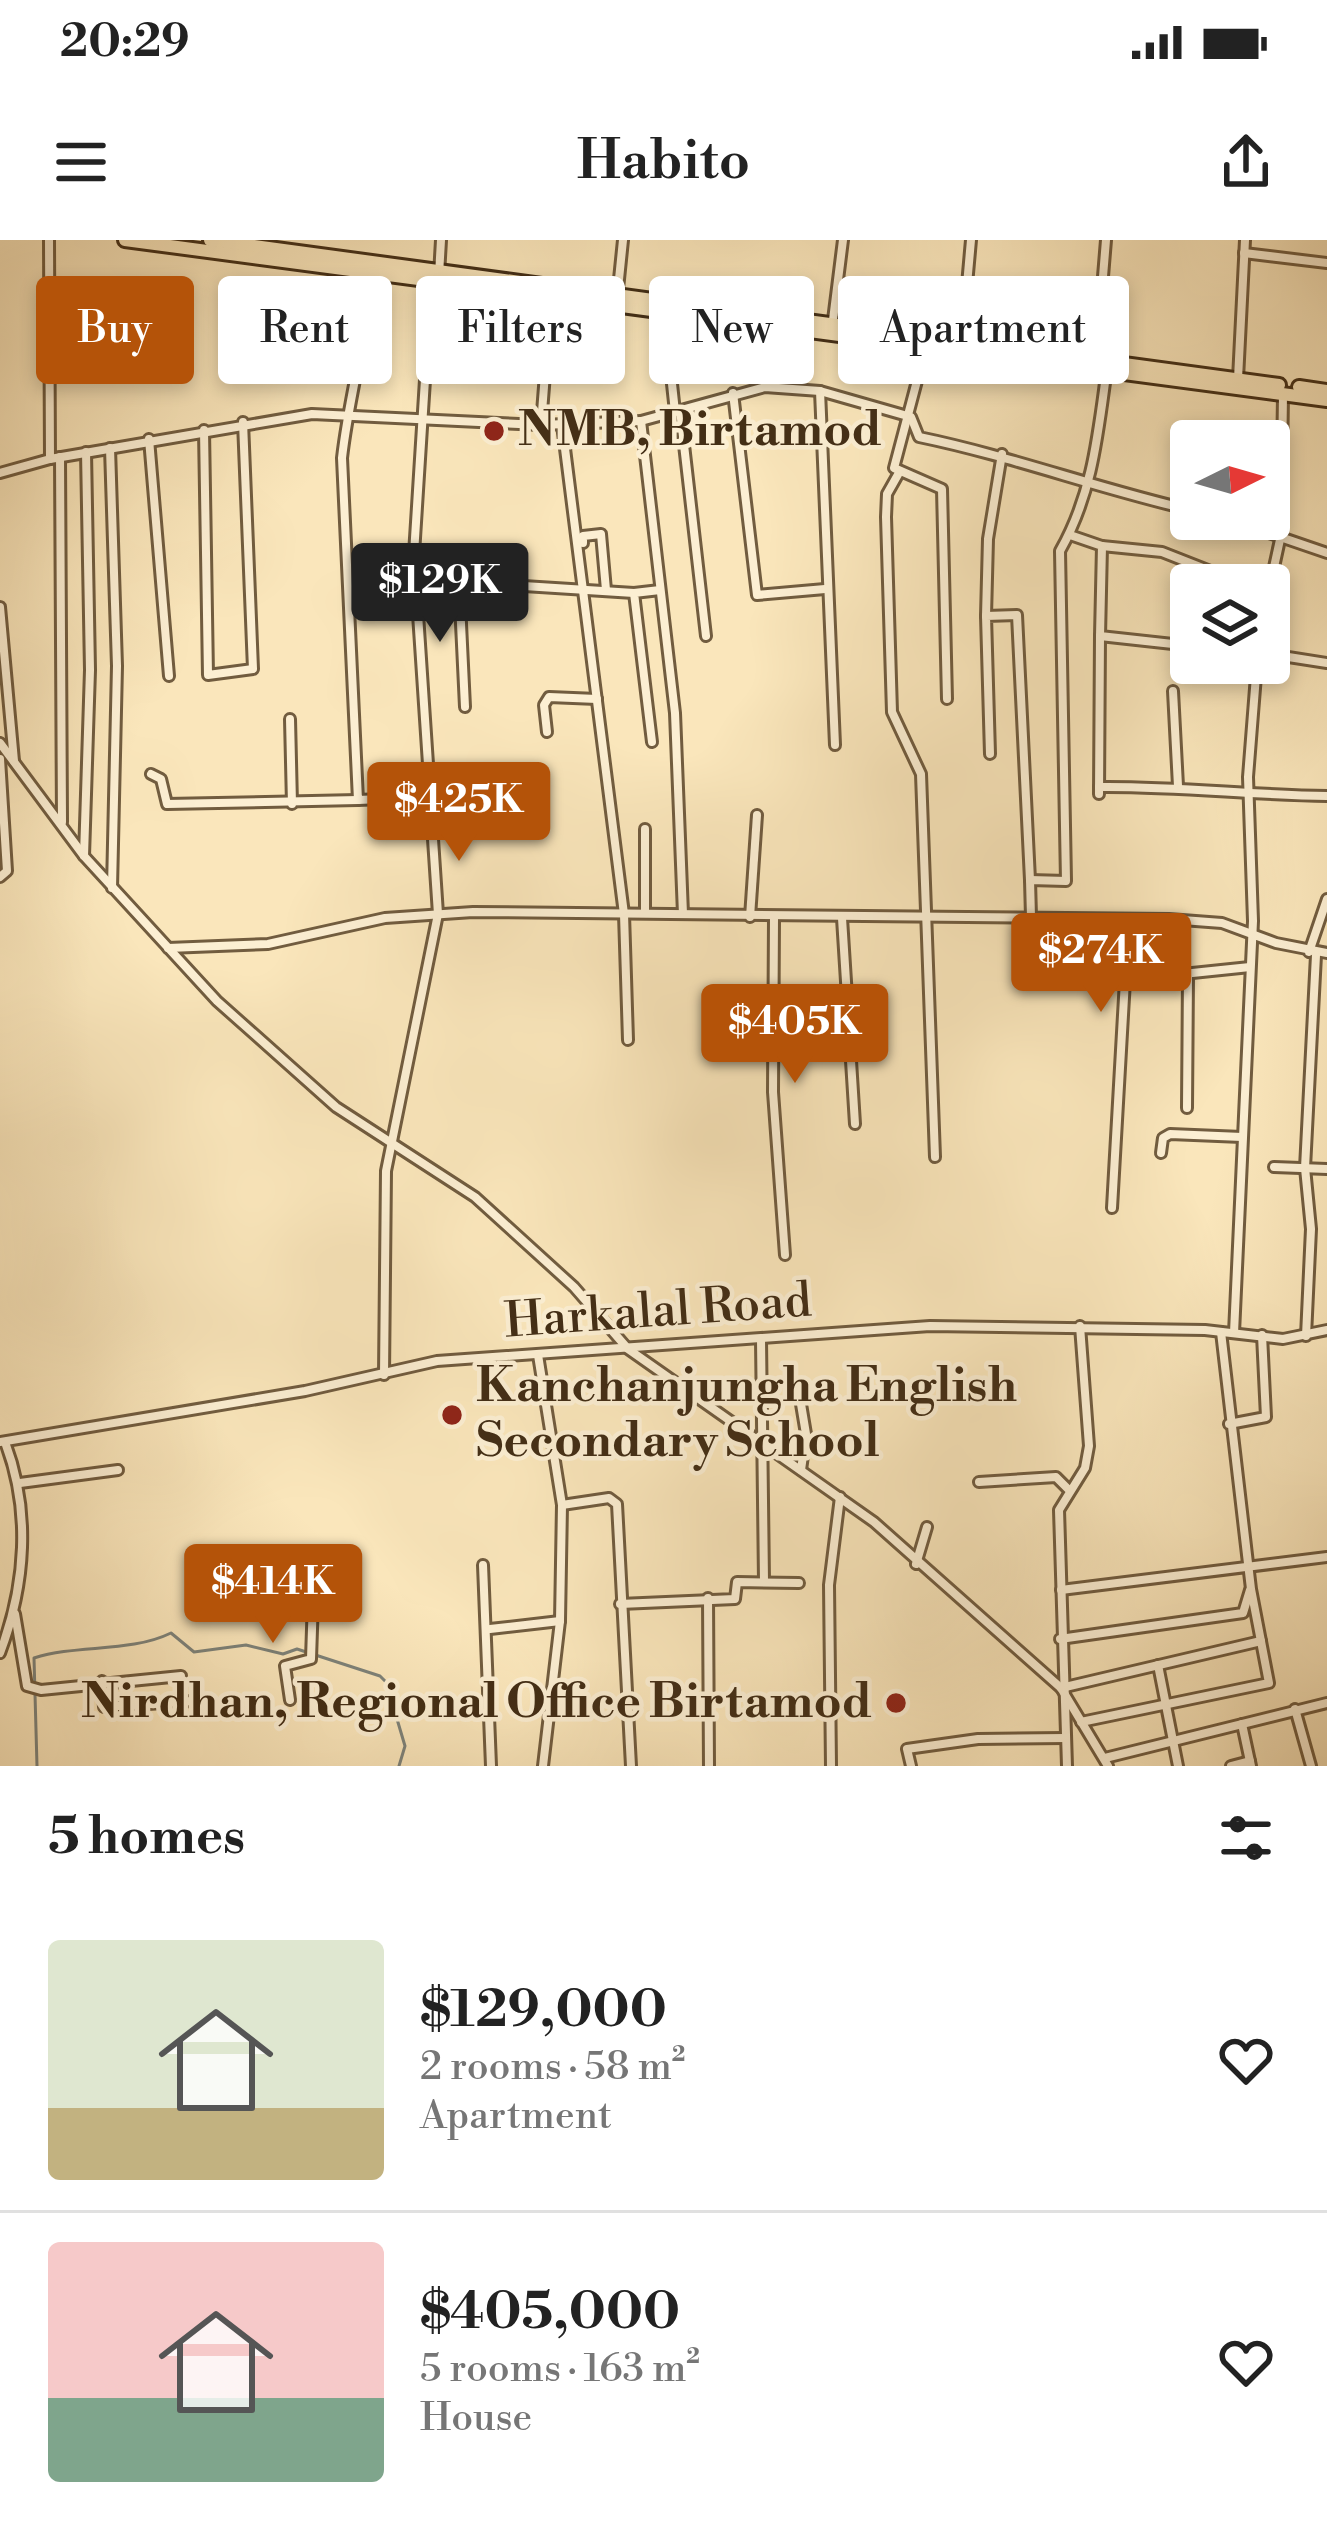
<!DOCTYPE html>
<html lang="en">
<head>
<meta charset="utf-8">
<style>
	:root { --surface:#fff; --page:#f6f6f6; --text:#222; --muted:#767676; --line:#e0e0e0; --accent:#b45309 }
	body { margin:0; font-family:"Libre Bodoni",serif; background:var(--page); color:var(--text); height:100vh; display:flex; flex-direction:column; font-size:45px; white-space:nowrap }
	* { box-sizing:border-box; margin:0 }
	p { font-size:39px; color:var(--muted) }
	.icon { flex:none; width:66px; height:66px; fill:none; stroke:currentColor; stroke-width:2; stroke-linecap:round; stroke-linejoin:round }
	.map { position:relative; height:1526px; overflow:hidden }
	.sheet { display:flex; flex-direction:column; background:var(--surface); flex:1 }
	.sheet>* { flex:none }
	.hud { position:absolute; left:36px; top:36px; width:1257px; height:108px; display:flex; gap:24px }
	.needle { width:78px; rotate:85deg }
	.tools { position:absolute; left:1170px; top:180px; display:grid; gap:24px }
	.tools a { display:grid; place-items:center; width:120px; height:120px; border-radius:12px; background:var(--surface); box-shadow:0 6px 18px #0003; font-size:60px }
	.price { position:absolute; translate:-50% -102px; padding:0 27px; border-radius:12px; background:var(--accent); color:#fff; font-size:39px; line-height:78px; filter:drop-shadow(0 3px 6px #0008) }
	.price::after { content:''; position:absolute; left:50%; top:72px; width:36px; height:27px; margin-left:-18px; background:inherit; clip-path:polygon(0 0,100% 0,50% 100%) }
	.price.on { background:#222; color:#fff }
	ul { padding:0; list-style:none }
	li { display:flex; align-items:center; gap:36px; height:300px; padding:0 48px }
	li+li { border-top:3px solid var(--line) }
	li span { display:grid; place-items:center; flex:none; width:336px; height:240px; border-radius:12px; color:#555 }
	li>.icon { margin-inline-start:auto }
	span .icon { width:144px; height:144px; fill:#fffc; stroke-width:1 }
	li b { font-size:51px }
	h2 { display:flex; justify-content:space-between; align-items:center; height:144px; padding:0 48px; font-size:51px }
	.chip { padding:0 42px; border-radius:12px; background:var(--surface); box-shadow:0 6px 18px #0003; font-size:42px; line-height:108px }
	.chip.on { background:var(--accent); color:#fff }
	.status { display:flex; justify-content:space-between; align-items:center; height:84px; padding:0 60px; background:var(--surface); direction:ltr }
	.status svg { height:33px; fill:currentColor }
	header { display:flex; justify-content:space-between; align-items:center; height:156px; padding:0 48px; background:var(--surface); font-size:54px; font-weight:600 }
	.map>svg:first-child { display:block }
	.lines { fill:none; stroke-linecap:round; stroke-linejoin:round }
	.stream { stroke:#7e837a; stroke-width:3 }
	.minor-casing { stroke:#715c3f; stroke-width:14 }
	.primary-casing { stroke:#432e16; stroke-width:18 }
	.minor { stroke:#fcefd3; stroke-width:8 }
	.primary { stroke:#fae6bb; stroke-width:12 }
	.poi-dot { fill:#8f2418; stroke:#fcefd3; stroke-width:4.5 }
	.labels { text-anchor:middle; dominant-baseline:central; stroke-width:9; stroke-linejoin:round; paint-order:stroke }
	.poi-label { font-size:48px; font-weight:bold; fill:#432e16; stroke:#fcefd3; text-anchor:start }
	.street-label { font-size:48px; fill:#432e16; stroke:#fcefd3 }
</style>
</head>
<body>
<div class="status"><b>20:29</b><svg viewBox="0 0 49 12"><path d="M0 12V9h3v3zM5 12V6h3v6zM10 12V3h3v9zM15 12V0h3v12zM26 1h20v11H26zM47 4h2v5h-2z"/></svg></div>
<header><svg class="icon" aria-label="menu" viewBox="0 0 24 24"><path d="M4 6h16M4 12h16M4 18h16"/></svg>Habito<svg class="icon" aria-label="share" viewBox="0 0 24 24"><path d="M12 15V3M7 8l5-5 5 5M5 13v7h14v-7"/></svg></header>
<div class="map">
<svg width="1327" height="1526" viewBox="0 0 1327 1526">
	<rect width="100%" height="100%" fill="#fae6bb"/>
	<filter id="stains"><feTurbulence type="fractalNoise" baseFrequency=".00167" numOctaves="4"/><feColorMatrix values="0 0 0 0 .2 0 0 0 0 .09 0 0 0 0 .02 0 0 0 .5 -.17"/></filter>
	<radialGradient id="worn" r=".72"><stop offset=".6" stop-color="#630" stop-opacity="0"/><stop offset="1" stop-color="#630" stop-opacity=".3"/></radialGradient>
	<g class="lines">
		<path class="stream" d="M37,1526L34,1418C77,1404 130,1413 171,1393L194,1412L246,1405L283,1414L297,1409L380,1436L386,1442L405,1506L399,1526"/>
		<defs>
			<g id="minor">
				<path d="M49,0L50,219L312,174L541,185L551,57"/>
				<path d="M1244,13L1327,23"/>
				<path d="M372,33C367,97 349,155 342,218L358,560L430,557"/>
				<path d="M439,35L441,0"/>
				<path d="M617,59L623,0"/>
				<path d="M832,88L843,0"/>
				<path d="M962,101L971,0"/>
				<path d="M927,103L894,228L942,249L947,459"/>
				<path d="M1096,122L1106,0"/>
				<path d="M670,125L675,172"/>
				<path d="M1238,139L1245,0"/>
				<path d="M820,151L835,505"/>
				<path d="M733,153L757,355L825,349"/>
				<path d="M680,170L706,396"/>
				<path d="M641,181L675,473L683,674"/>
				<path d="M541,185L641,181L765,147L820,151L911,177L919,197C1011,216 1099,249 1191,270"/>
				<path d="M562,185L624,674L628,800"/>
				<path d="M204,190L208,435L253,429L243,182"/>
				<path d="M149,199L169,436"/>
				<path d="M110,208L117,426L112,648"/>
				<path d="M60,217L62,582"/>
				<path d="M900,231L887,254L886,277L892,472L921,534L935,917"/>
				<path d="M0,233L50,219"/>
				<path d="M1228,279L1327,313"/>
				<path d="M1070,295L1102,306L1100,396L1191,406"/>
				<path d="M583,303V296L601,294L606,350"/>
				<path d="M1102,306L1162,312L1246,345"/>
				<path d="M415,339L634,353"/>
				<path d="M459,342L465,467"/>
				<path d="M1269,350L1281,295L1283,155"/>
				<path d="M0,367L14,521"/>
				<path d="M986,376L988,299L1002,214"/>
				<path d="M1269,414L1327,423"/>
				<path d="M1173,451L1178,546"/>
				<path d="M290,479L292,564"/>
				<path d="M547,492L544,465L549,457L597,459"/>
				<path d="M652,502L634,353L660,350"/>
				<path d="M0,503L84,616L217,761L336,867L475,957L574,1047L628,1109L874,1282L1061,1448L1108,1526"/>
				<path d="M990,514L986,376L1017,375L1030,640"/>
				<path d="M0,519L7,631L0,637"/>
				<path d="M151,534L161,539L167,564L358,560"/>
				<path d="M1099,547C1176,546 1250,555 1327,556"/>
				<path d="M1099,554L1100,396"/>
				<path d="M84,616L90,430L86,212"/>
				<path d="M645,673V589"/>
				<path d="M750,677L757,575"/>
				<path d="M1031,677L1030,640L1066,641L1060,311C1093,253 1098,193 1107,128"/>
				<path d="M774,678L773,852L785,1015"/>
				<path d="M842,678L855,884"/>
				<path d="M168,708L268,704L385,678L473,672L1169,679L1222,683L1276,703L1327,713"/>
				<path d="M1309,712L1327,659"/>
				<path d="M1187,868L1188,735"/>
				<path d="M1161,913L1163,898L1170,894L1242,897"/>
				<path d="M1274,927L1327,929"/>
				<path d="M1112,968L1125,740L1250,727"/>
				<path d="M1234,1093L1253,681L1248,537L1257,423"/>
				<path d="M1306,1096L1311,989L1305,928L1316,715"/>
				<path d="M761,1100L764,1341"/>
				<path d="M538,1115L562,1265L560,1381L543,1526"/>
				<path d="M384,1135L386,931L438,674L414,314L427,108"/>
				<path d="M800,1158L806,1194L801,1230"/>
				<path d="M1229,1184L1266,1177L1262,1095"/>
				<path d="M0,1202L305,1151L437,1121L930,1086L1205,1090L1283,1099L1327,1090"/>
				<path d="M979,1242L1056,1237L1068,1249"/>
				<path d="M20,1243L118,1230"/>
				<path d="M562,1265L609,1258L617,1264L631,1526"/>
				<path d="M916,1324L927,1287"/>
				<path d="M483,1325L491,1526"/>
				<path d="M1061,1350L1327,1317"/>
				<path d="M708,1358L709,1526"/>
				<path d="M620,1364L735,1359L737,1342L799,1343"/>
				<path d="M15,1374L27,1446L41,1450L181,1436"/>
				<path d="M490,1389L560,1381"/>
				<path d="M1060,1399L1243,1373L1250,1350"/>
				<path d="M0,1413C26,1344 31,1271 5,1202"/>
				<path d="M1158,1425L1178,1526"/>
				<path d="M102,1441L104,1467L207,1460"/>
				<path d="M1061,1448L1261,1401"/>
				<path d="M290,1460L285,1426L311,1419L313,1359"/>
				<path d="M1295,1469L1311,1526"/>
				<path d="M1081,1482L1269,1443L1251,1349L1221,1092"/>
				<path d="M1242,1484L1251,1526"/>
				<path d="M1105,1518L1327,1463"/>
				<path d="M831,1526L829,1345L840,1257"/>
				<path d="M911,1526L907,1509L978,1499L1065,1498"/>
				<path d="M1067,1526L1059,1270L1085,1228L1089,1206L1080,1086"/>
				<path d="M1231,1526L1250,1521"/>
			</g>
			<g id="primary">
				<path d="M125,0L1327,160"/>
				<path d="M210,0L1279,145"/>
				<path d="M1299,147L1327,151"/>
			</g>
		</defs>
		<use href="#minor" class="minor-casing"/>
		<use href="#primary" class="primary-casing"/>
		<use href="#minor" class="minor"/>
		<use href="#primary" class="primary"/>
	</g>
	<g class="poi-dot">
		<circle cx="494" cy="191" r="12"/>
		<circle cx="452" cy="1175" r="12"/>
		<circle cx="896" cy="1463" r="12"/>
	</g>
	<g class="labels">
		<g class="poi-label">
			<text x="518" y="191">NMB, Birtamod</text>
			<text x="476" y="1147">Kanchanjungha English<tspan x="476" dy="55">Secondary School</tspan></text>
			<text x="872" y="1463" text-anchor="end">Nirdhan, Regional Office Birtamod</text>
		</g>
		<g class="street-label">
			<text transform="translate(658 1072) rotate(-4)">Harkalal Road</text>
		</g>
	</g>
	<rect width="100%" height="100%" filter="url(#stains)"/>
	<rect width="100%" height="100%" fill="url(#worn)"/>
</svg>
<div class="tools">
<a><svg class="needle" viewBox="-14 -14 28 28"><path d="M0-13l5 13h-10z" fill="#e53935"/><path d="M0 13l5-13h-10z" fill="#767676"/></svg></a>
<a><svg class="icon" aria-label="layers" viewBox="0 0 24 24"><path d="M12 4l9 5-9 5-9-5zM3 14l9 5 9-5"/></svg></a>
</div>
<b class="price on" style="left:440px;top:405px">$129K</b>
<b class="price" style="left:459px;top:624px">$425K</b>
<b class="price" style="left:1101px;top:775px">$274K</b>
<b class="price" style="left:795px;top:846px">$405K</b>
<b class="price" style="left:273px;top:1406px">$414K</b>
<div class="hud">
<a class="chip on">Buy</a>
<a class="chip">Rent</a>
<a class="chip">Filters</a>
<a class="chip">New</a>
<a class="chip">Apartment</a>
</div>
</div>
<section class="sheet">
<h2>5 homes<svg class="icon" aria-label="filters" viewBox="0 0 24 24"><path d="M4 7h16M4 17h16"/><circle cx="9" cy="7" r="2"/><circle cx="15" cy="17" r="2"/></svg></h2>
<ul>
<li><span style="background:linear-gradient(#dfe7d0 70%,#c2b280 0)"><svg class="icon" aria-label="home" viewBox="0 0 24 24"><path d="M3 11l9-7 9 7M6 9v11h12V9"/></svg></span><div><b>$129,000</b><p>2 rooms · 58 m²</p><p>Apartment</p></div><svg class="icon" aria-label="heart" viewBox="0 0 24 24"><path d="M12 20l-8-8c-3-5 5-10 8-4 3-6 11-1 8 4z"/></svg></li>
<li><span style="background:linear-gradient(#f6c9c9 65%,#7fa58c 0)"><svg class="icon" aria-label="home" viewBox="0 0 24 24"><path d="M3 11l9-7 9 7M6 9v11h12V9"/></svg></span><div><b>$405,000</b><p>5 rooms · 163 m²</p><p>House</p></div><svg class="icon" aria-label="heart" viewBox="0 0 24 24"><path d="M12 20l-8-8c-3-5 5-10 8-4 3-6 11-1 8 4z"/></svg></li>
</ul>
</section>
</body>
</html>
